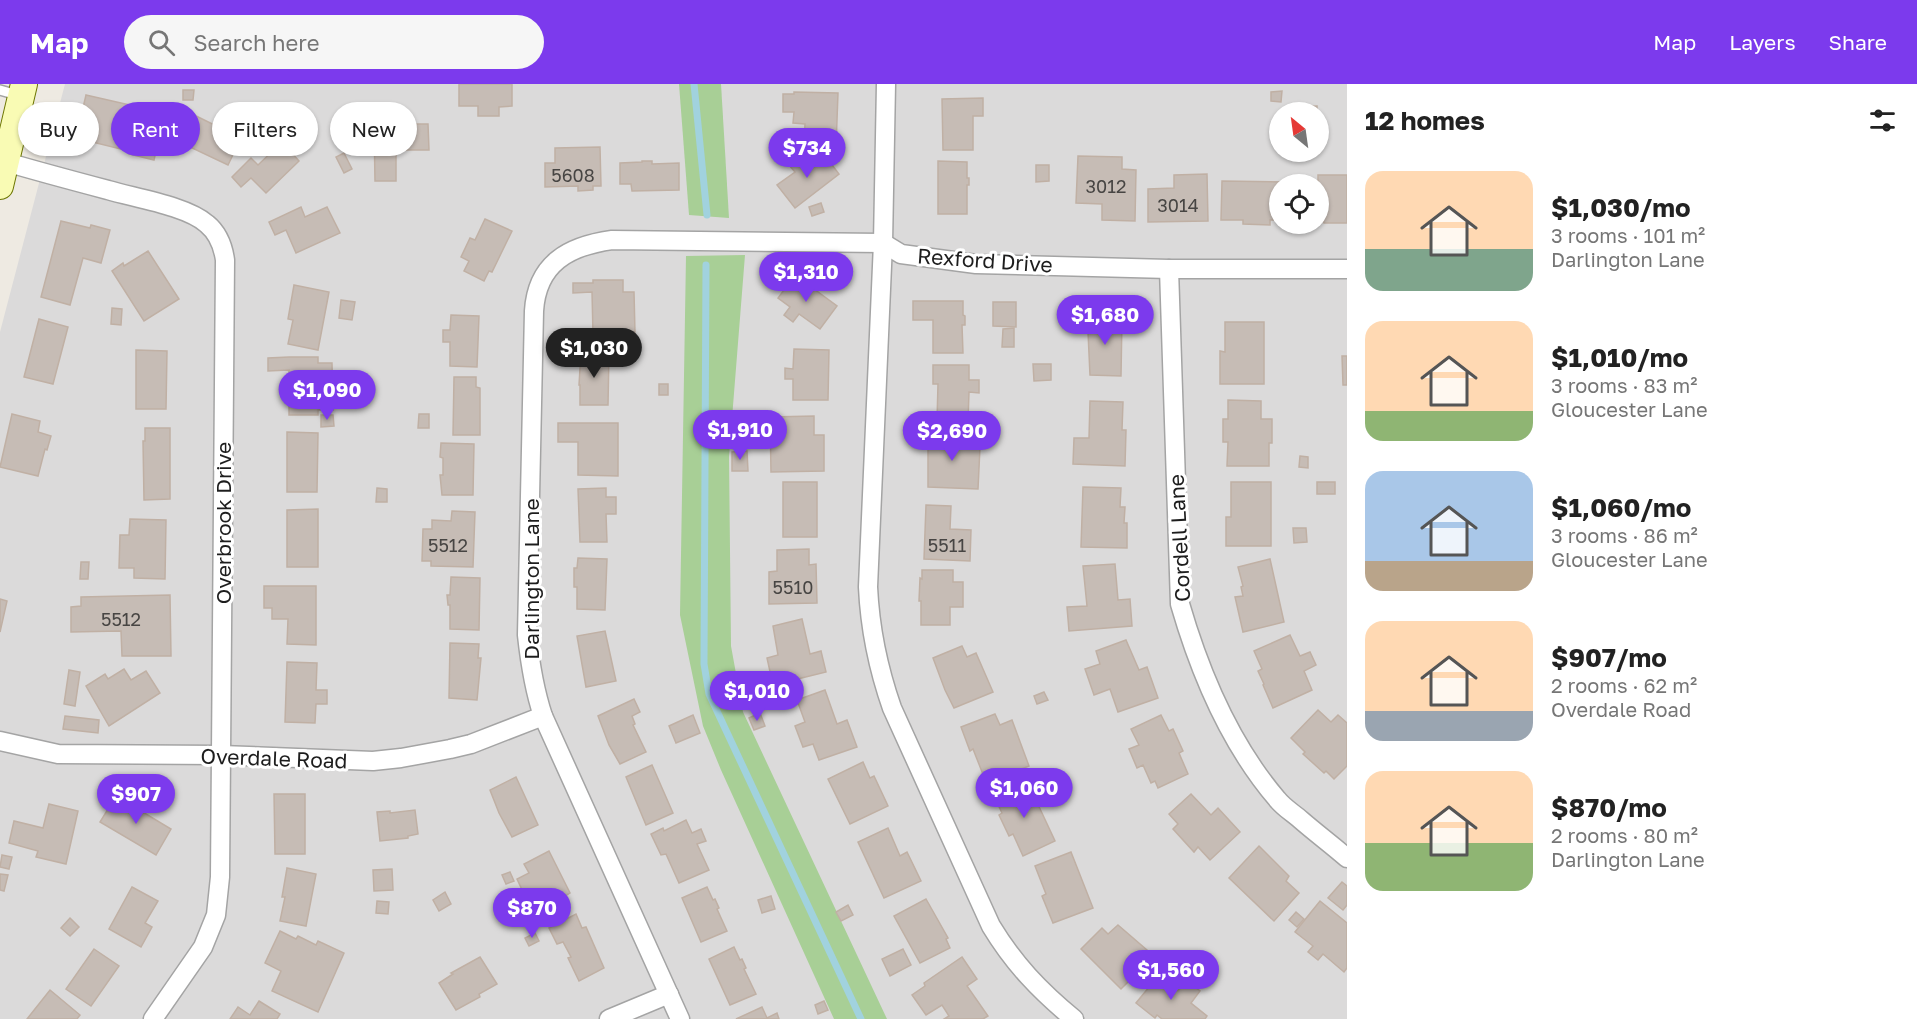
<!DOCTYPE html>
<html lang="en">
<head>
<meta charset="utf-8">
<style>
	:root { --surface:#fff; --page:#f6f6f6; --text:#222; --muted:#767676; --accent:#7c3aed }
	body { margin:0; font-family:"Golos Text",sans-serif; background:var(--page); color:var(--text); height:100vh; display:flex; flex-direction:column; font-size:22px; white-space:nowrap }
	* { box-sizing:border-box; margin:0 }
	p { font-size:20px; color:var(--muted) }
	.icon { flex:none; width:33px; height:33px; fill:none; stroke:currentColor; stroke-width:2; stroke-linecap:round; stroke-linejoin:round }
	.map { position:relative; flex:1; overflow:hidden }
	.sheet { display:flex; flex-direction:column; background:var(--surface); width:570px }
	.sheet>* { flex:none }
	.hud { position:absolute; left:18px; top:18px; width:570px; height:54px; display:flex; gap:12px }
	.needle { width:39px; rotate:331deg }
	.buttons { position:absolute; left:1269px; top:18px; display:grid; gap:12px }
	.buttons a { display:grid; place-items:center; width:60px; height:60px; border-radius:50%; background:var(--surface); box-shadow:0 2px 4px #0004; font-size:30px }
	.price { position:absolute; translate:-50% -51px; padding:0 14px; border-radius:21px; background:var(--accent); color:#fff; font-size:20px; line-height:39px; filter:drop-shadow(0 2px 3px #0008) }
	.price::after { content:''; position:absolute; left:50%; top:36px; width:18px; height:14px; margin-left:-9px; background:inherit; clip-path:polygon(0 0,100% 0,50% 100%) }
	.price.selected { background:#222; color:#fff }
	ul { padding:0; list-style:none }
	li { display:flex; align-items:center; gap:18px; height:150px; padding:0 18px }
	li span { display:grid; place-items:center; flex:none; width:168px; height:120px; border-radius:18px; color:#555 }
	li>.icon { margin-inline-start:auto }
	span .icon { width:72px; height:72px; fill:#fffc; stroke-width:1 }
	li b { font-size:26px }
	h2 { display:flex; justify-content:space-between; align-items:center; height:72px; padding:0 18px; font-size:26px }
	.chip { padding:0 21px; border-radius:27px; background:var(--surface); box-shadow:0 2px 4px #0004; font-size:21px; line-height:54px }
	.chip.selected { background:var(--accent); color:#fff }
	header { display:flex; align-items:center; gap:36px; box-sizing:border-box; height:84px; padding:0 30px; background:var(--accent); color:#fff }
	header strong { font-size:28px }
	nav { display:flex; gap:33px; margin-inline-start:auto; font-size:21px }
	.search { width:420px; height:54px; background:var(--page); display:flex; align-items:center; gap:15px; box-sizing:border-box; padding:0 21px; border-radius:33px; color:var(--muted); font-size:22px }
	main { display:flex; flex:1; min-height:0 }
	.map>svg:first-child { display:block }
	.residential { fill:#dbdada; fill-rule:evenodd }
	.forest { fill:#a8cf96 }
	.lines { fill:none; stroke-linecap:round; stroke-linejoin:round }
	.stream { stroke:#a1d2de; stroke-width:7 }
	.building { fill:#c6bcb5; stroke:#c0b0a4; stroke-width:1.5 }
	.lane-casing { stroke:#a4a4a4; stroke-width:12 }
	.street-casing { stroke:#a4a4a4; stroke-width:21 }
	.secondary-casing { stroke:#6d7602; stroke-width:28 }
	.lane { stroke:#fff; stroke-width:9 }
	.street { stroke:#fff; stroke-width:18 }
	.secondary { stroke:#f9fbb4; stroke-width:26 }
	.labels { text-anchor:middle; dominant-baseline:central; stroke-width:6; stroke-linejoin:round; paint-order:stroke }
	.number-label { font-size:18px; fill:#474543 }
	.street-label { font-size:21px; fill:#1d1d1d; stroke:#fff }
</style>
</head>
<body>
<header>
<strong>Map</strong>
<div class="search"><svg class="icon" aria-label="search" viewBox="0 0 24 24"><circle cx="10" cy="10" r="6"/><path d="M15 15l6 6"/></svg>Search here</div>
<nav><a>Map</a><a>Layers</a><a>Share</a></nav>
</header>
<main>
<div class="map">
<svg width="1347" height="935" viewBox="0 0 1347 935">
	<rect width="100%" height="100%" fill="#eeeae2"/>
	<path class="residential" d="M65,0H1347V935H0V248ZM1280,28H1318V68H1280ZM1280,100H1318V140H1280Z"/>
	<g class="forest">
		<path d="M679,0H721L729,134L689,131Z"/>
		<path d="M745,171L729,372L731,562L743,628L887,935H834L721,686L703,642L680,531L686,172Z"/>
	</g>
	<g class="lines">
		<g class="stream">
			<path d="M694,0L707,131"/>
			<path d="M706,181L704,580L709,610L861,935"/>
		</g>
	</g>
	<g class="building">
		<path d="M459,0H512V22L499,23V32H478V22H459Z"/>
		<path d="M183,6H194L193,16H183Z"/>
		<path d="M1282,7L1281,18L1271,17V8Z"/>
		<path d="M794,8L838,9L836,63H804L805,40L793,39L794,28H783V10H794Z"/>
		<path d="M86,11L165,29L154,76L129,70V67L76,54Z"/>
		<path d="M983,14V32H973V66H943L942,15Z"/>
		<path d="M1317,22V28H1297V23Z"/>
		<path d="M186,27L241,54L228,81L173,55Z"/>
		<path d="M374,40H428L429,66H396V97H375Z"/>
		<path d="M282,58L299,77L266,109L251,94L241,103L232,93L251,74L258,81Z"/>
		<path d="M600,63L601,102H593V106L578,107V102L545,103V79H555V64Z"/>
		<path d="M344,69L352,85L344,89L336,73Z"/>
		<path d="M823,69L839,90L795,124L777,101L795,88L789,81L802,70L810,80Z"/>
		<path d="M1078,72L1122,73V85L1136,86L1135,137L1102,136V120L1076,119Z"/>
		<path d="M642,77H652V80L679,79V106L632,107L631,100H620V79L642,78Z"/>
		<path d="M938,77L967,78V94H969V101H967V130H938Z"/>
		<path d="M1036,81H1049V97L1036,98Z"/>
		<path d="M1207,90L1208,137L1148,138V105L1174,104V91Z"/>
		<path d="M1318,91H1347V139H1324L1323,135H1318Z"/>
		<path d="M1222,97L1284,98V100H1280V136H1270V141L1243,140V136H1221Z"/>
		<path d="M821,119L824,128L812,132L809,123Z"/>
		<path d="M301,123L305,133L327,123L340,149L296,169L286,146L275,151L269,138Z"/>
		<path d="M485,135L512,147L492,188L489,187L484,197L464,187L469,177L461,173L470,154L475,156Z"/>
		<path d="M61,137L90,144L91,141L110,146L101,179L83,174L70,221L41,213Z"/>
		<path d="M148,167L179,215L144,237L112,187L123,179L124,182Z"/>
		<path d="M795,191L837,222L820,245L799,230L793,238L784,231L790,223L778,214Z"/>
		<path d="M593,196H623V208H634L635,249L593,250L592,208L573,209V199H593Z"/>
		<path d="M294,201L329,208L318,266L288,260L293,236L288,235Z"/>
		<path d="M341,216L355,218L352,236L339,234Z"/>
		<path d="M913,217H963V231L965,232V241H962L963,269H933V236H913Z"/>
		<path d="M993,218H1016V243L993,242Z"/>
		<path d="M112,224L122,225L121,241L111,240Z"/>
		<path d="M451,231L479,232L477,283L450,282V258H443V246H450Z"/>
		<path d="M1091,233L1122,234L1121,292L1090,291L1088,248L1090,249Z"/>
		<path d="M39,235L68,243L53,300L24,293Z"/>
		<path d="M1225,238H1264V300H1220V267L1225,268Z"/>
		<path d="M1014,244V263H1002L1003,245Z"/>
		<path d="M794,265L829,266L828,316H793V295H785V284L793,285Z"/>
		<path d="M136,266L167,267L166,325H136Z"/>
		<path d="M581,269H609L608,321H580V301H579Z"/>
		<path d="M1342,272H1347V301H1343Z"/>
		<path d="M289,273H318V279H332L333,326H318V331H289V306H285L286,298L289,297V286L268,287V274Z"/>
		<path d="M1033,280H1051V296L1034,297Z"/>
		<path d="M933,281H969V296H979V309L969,308L968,337H937L938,300H933Z"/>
		<path d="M454,293H476V303L480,304V351H453Z"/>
		<rect x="659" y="300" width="9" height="11"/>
		<path d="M1228,316L1261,317V335H1272V359H1269V382H1227L1228,358H1223V335H1228Z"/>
		<path d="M1090,317L1123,318L1122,346H1126L1125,382L1073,380L1074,354H1089Z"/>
		<path d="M749,328H759L758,339L748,338Z"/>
		<path d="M12,330L40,337L38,348L51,352L47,366L45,365L38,392L0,383Z"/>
		<path d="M419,330H429V344H418Z"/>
		<path d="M321,331H333L334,342L321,343Z"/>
		<path d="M814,332V351H824V387L771,388L770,333Z"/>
		<path d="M558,339H618V392L578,391V358H558Z"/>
		<path d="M145,344H170V415L144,416L143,357H145Z"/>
		<path d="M287,348L318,349L317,408H287Z"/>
		<path d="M930,348L961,349L960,360L980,363L978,405L928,403V357H930Z"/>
		<path d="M441,359L474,360L473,411H442L440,391H443V374L440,373Z"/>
		<path d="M747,367L748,387H732V368Z"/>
		<path d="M1300,372L1308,373V384L1299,383Z"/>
		<rect x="783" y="398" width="34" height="55"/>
		<path d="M1231,398H1271V462H1226V433H1231Z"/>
		<rect x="1317" y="398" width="18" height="12"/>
		<path d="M1083,403L1121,404L1120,423H1125L1124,439H1127V464L1081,463Z"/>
		<path d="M377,404L387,405V418H376Z"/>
		<path d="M606,404V413H616V430H606L607,458H580L578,405Z"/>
		<path d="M926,421L951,422L950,445L971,446L970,477L924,475Z"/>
		<path d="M318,425V483H287V426Z"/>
		<path d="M452,427L475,428L473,483L431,482V477H422L423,445H432V436L451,437Z"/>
		<path d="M130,435L166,436L165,495L134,494V484H119L120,451H129Z"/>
		<path d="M1293,444H1306L1307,458L1294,459Z"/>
		<path d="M809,465V481L816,480L817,519L769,520V488L777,487V466Z"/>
		<path d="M578,474L607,475L605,526L577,525V503H574V484H577Z"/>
		<path d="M1270,475L1284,538L1243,548L1235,513L1243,512L1241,503L1243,502L1238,483Z"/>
		<path d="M81,478H89L88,495H80Z"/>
		<path d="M1115,480L1118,516L1130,515L1132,542L1069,547L1067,523L1087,522L1083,482Z"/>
		<path d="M922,486H953V498H963V523H950V541H921V517H919L920,494L922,495Z"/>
		<path d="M451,493L480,494L479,546L450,545V521H448L447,511H450Z"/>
		<path d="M264,502H316V561L287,560L288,535H272V524H264Z"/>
		<path d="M170,511L171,572H122L121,547L71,548V523L81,522V513Z"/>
		<path d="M0,515L7,517L0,548Z"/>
		<path d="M802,535L810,570L821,567L826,588L773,601L767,574L778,571L773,542Z"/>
		<path d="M605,547L616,597L586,603L577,552Z"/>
		<path d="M1290,551L1300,572L1310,568L1316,581L1304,587L1312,606L1273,624L1263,601L1264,600L1258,587L1262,585L1254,567Z"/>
		<path d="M1126,556L1139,586L1147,583L1158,614L1118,628L1110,605L1094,611L1085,585L1100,580L1096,567Z"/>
		<path d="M450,559L479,560L478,574H481L477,616L449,614Z"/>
		<path d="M962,562L967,573L976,569L993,608L954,624L945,606L933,574Z"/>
		<path d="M287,578L317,579L316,606H327V620H316L315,639L285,638Z"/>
		<path d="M124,585L131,596L146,587L160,609L109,642L86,602L105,590L108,595Z"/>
		<path d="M69,586L80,588L75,622L64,620Z"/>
		<path d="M825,606L837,640L847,636L857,663L819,676L813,660L803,663L795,642L805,638L797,616Z"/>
		<path d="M1044,608L1048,616L1037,620L1034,612Z"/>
		<path d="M634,615L640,628L632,632L635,640L633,641L646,668L620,680L609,661L598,632Z"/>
		<path d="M1318,626L1331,638L1338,631L1347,639V682L1334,695L1326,687L1324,689L1303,670L1305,668L1291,654Z"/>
		<path d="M760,629L765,642L754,646L749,634Z"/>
		<path d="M995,630L1000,641L1012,636L1029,682L1016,687L1018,692L988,703L973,665L970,667L961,643Z"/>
		<path d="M693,631L700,649L676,659L669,642Z"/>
		<path d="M1161,631L1169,647L1173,645L1183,667L1179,669L1188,690L1158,704L1155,697L1151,699L1143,681L1137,684L1129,665L1139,661L1131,645Z"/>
		<path d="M65,632L99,636L98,649L63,645Z"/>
		<path d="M863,678L870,694L874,692L888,722L850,740L828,695Z"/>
		<path d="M652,681L673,729L646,741L626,693Z"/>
		<path d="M516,693L538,741L512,753L499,729L490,706Z"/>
		<path d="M1027,697L1055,757L1023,772L1013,750L1009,752L999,731L1002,729L994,712Z"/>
		<path d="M274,710H305V770H275Z"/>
		<path d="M1191,710L1211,731L1218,724L1240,748L1210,776L1198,763L1194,768L1173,745L1178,740L1169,730Z"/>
		<path d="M116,712L171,745L156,771L100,738Z"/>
		<path d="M49,720L78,727L66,780L36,773L38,767L9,759L14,737L43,744Z"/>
		<path d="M415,726L418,750L408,752V754L380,757L377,728L390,727V729Z"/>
		<path d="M686,736L692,749L701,745L706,757L697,760L709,786L679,799L666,770L661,771L651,750L663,744L664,747Z"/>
		<path d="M888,744L900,772L907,768L921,797L884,814L858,758Z"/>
		<path d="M1259,762L1289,792L1286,797L1299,809L1274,837L1229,794Z"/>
		<path d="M549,767L570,809L565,812L569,819L546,831L536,810L526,814L517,795L529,789L524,780Z"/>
		<path d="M1071,768L1093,824L1053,839L1042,812L1046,810L1035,782Z"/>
		<path d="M2,771L12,773L9,785L0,783Z"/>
		<path d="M287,784L316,790L306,842L280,837L285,813H282Z"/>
		<path d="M392,785L393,806L374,807L373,786Z"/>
		<path d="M510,788L514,797L506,800L502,791Z"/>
		<path d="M0,790L8,791L4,807L0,806Z"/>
		<path d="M1342,798L1347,802V821L1343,826L1328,814Z"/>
		<path d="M132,803L158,817L145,839L152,843L141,863L109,845Z"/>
		<path d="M707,803L713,816L715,815L719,824L717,825L727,847L701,858L682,814Z"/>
		<path d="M445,808L451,820L439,827L433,816Z"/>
		<path d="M771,812L775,825L762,829L758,816Z"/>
		<path d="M926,815L948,854L946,855L950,864L920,879L894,832Z"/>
		<path d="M377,817L389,818L388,830L376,829Z"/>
		<path d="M1320,817L1347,839V884L1344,888L1323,870L1318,876L1308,868L1313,862L1295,848Z"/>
		<path d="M848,821L853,831L841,837L836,828Z"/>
		<path d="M1296,828L1304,835L1297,843L1289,836Z"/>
		<path d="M576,830L582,844L586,843L604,884L579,897L568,874L571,873L563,858L557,860L549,844Z"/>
		<path d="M70,834L79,843L70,852L61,844Z"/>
		<path d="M1118,841L1147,866L1138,874L1145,881L1121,905L1081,865L1102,844L1108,850Z"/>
		<path d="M280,847L296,855L298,852L316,861L318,857L344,869L318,928L272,907L281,887L265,879Z"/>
		<path d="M535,849L539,857L529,862L525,854Z"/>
		<path d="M734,863L740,876L742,875L746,884L744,885L756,910L730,921L709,875Z"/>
		<path d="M94,865L119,882L91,922L66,905Z"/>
		<path d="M903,865L911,881L890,892L882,875Z"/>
		<path d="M480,873L497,900L479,910L480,913L456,926L439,899L453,890L451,889Z"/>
		<path d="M962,873L977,895L967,902L988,932L983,935H944L949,932L942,921L926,931L912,911L925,902L924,899Z"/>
		<path d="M1159,891L1178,907L1186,896L1200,907L1191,919L1207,932L1205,935H1162L1157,931L1155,934L1136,919Z"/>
		<path d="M50,906L80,931L77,935H27Z"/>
		<path d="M259,917L280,930L277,935H230L238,923L250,931Z"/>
		<path d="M824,917L828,926L818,930L815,921Z"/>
		<path d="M762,923L767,934L777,929L779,935H736Z"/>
	</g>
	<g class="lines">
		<defs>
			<path id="lane" d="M0,6L21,12"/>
			<g id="street">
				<path d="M886,0L883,159L868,503C870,546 878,584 892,624L991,842C1014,880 1040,907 1074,935"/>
				<path d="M6,78C40,88 74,97 108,106C135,114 187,122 207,140C218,149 223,162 225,176L220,793L216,831L203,863L153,935"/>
				<path d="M1169,185L1180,520C1200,589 1229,659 1277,715C1283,723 1293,729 1301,736C1316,749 1332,761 1347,774"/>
				<path d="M0,657L58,670L221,671L373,677L401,674L450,665L471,660L543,632"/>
				<path d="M609,935L669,910"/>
				<path d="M680,935L543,632C534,605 530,579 527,551L534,227C537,179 569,162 612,156L883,159L901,170L976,180L1169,185H1347"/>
			</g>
			<path id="secondary" d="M0,102L24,0"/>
		</defs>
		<use href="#lane" class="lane-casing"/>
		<use href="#street" class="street-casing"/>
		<use href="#secondary" class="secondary-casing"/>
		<use href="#lane" class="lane"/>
		<use href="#street" class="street"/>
		<use href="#secondary" class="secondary"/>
	</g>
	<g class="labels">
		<g class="number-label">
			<text x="573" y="91">5608</text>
			<text x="1106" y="102">3012</text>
			<text x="1178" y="121">3014</text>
			<text x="448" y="461">5512</text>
			<text x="947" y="461">5511</text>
			<text x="793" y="503">5510</text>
			<text x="121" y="535">5512</text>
		</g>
		<g class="street-label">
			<text transform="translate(985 176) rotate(4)">Rexford Drive</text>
			<text transform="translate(223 439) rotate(-90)">Overbrook Drive</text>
			<text transform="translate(1179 454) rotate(-93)">Cordell Lane</text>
			<text transform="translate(531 495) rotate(-90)">Darlington Lane</text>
			<text transform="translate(274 674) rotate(2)">Overdale Road</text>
		</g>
	</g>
</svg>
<div class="buttons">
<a><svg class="needle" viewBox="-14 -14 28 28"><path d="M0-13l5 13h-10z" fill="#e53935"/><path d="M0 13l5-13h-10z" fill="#767676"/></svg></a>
<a><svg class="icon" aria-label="locate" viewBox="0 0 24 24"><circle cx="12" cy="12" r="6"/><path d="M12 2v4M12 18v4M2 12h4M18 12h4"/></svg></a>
</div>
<b class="price" style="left:807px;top:95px">$734</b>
<b class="price" style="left:806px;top:219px">$1,310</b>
<b class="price" style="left:1105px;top:262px">$1,680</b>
<b class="price selected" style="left:594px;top:295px">$1,030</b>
<b class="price" style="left:327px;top:337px">$1,090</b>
<b class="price" style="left:740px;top:377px">$1,910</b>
<b class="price" style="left:952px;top:378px">$2,690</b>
<b class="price" style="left:757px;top:638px">$1,010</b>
<b class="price" style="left:1024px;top:735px">$1,060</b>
<b class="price" style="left:136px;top:741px">$907</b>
<b class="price" style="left:532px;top:855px">$870</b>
<b class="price" style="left:1171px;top:917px">$1,560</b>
<div class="hud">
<a class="chip">Buy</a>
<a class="chip selected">Rent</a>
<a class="chip">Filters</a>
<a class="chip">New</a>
</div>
</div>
<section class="sheet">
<h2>12 homes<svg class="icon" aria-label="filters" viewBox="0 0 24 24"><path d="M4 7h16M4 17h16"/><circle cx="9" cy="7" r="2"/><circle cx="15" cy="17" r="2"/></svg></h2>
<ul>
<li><span style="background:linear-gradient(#ffd9b3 65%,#7fa58c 0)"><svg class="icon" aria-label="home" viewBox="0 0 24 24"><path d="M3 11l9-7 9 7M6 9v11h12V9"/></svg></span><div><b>$1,030/mo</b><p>3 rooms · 101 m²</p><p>Darlington Lane</p></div></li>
<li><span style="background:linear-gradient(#ffd9b3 75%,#8fb573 0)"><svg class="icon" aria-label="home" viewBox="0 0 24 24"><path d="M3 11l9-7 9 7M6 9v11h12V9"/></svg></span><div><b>$1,010/mo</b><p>3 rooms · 83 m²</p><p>Gloucester Lane</p></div></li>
<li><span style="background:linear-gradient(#a9c7e8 75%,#b9a48a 0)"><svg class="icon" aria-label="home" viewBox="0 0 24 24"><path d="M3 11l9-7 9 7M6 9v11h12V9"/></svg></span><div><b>$1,060/mo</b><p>3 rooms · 86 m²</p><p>Gloucester Lane</p></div></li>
<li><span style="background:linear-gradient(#ffd9b3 75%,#9aa5b1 0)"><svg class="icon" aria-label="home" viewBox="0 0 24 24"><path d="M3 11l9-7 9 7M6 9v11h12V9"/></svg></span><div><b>$907/mo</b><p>2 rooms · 62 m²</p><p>Overdale Road</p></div></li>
<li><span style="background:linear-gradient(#ffd9b3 60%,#8fb573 0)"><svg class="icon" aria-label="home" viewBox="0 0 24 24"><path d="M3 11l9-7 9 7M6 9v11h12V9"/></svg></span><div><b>$870/mo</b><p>2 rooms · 80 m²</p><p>Darlington Lane</p></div></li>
</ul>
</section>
</main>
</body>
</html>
